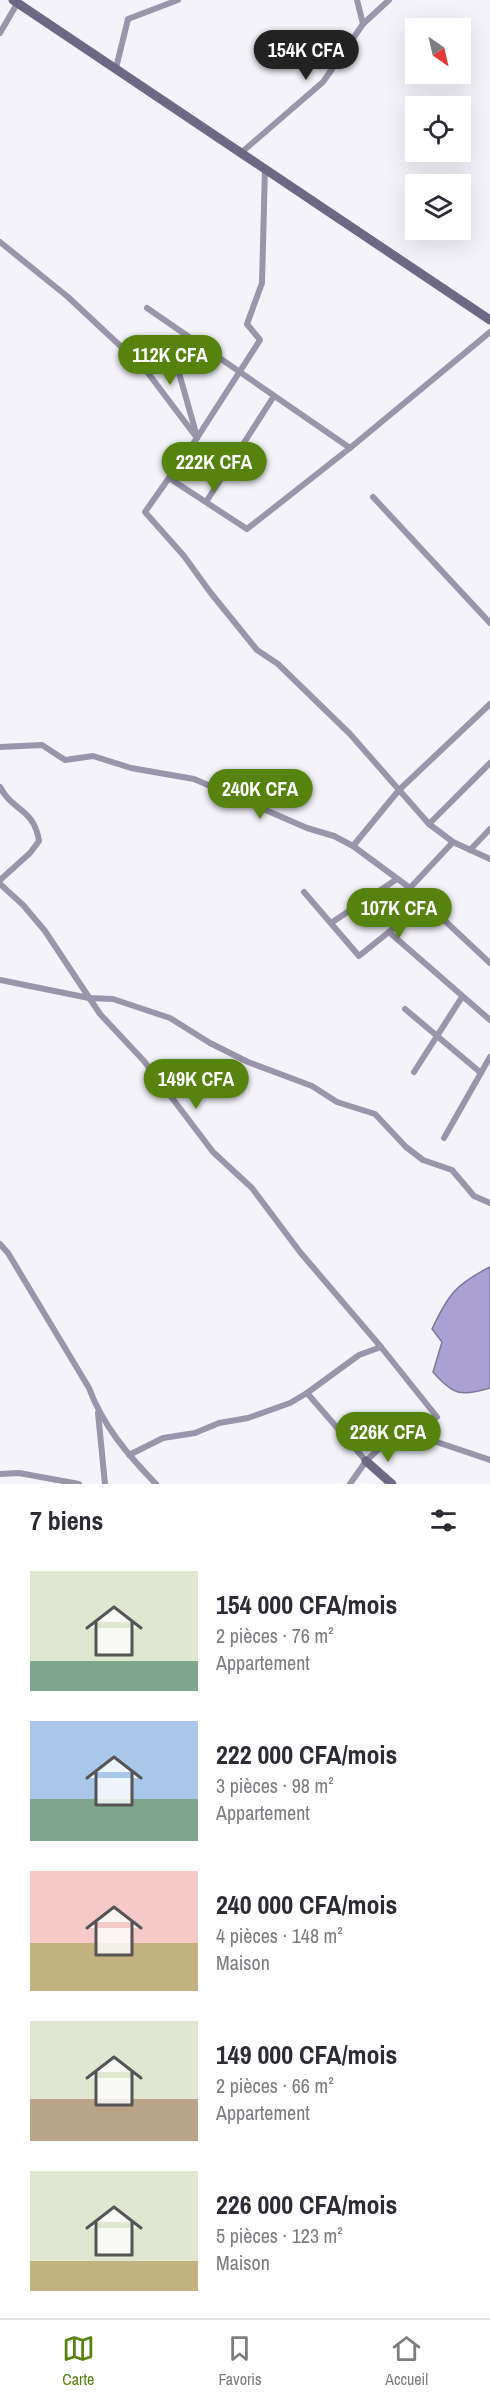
<!DOCTYPE html>
<html lang="fr">
<head>
<meta charset="utf-8">
<style>
	:root { --surface:#fff; --page:#f2f2f3; --text:#2b2b33; --muted:#7c7c81; --line:#e1e1e2; --accent:#56830e }
	body { margin:0; font-family:"Archivo Narrow",sans-serif; background:var(--page); color:var(--text); height:100vh; display:flex; flex-direction:column; font-size:22px; white-space:nowrap }
	* { box-sizing:border-box; margin:0 }
	p { font-size:20px; color:var(--muted) }
	.icon { flex:none; width:33px; height:33px; fill:none; stroke:currentColor; stroke-width:2; stroke-linecap:round; stroke-linejoin:round }
	.map { position:relative; height:1484px; overflow:hidden }
	.drawer { display:flex; flex-direction:column; background:var(--surface); flex:1 }
	.drawer>* { flex:none }
	.needle { width:39px; rotate:146deg }
	.fabs { position:absolute; left:405px; top:18px; display:grid; gap:12px }
	.fabs a { display:grid; place-items:center; width:66px; height:66px; border-radius:0px; background:var(--surface); box-shadow:0 6px 24px #0002; font-size:30px }
	.price { position:absolute; translate:-50% -51px; padding:0 14px; border-radius:21px; background:var(--accent); color:#fff; font-size:20px; line-height:39px; filter:drop-shadow(0 2px 3px #0008) }
	.price::after { content:''; position:absolute; left:50%; top:36px; width:18px; height:14px; margin-left:-9px; background:inherit; clip-path:polygon(0 0,100% 0,50% 100%) }
	.price.selected { background:#222; color:#fff }
	ul { padding:0; list-style:none }
	li { display:flex; align-items:center; gap:18px; height:150px; padding:0 30px }
	li span { display:grid; place-items:center; flex:none; width:168px; height:120px; border-radius:0px; color:#555 }
	li>.icon { margin-inline-start:auto }
	span .icon { width:72px; height:72px; fill:#fffc; stroke-width:1 }
	li b { font-size:26px }
	h2 { display:flex; justify-content:space-between; align-items:center; height:72px; padding:0 30px; font-size:26px }
	.menu { display:flex; justify-content:space-around; align-items:center; height:84px; border-top:2px solid var(--line); background:var(--surface); font-size:16px; color:var(--muted) }
	.menu a { display:grid; justify-items:center; gap:3px }
	.menu .selected { color:var(--accent) }
	.map>svg:first-child { display:block }
	.water { fill:#aaa1d2; stroke:#7f789e; stroke-width:1.5 }
	.lines { fill:none; stroke-linecap:round; stroke-linejoin:round }
	.street { stroke:#9995ab; stroke-width:6 }
	.secondary { stroke:#6e6887; stroke-width:9 }
</style>
</head>
<body>
<div class="map">
<svg width="490" height="1484" viewBox="0 0 490 1484">
	<rect width="100%" height="100%" fill="#f4f3fa"/>
	<path class="water" d="M490,1267V1388C461,1397 453,1395 433,1372L442,1342L432,1329C448,1295 456,1284 490,1267Z"/>
	<g class="lines">
		<g class="street">
			<path d="M363,24L389,0"/>
			<path d="M0,33L18,2"/>
			<path d="M116,68L128,19L178,0"/>
			<path d="M242,152L323,82L363,24L357,0"/>
			<path d="M265,168L262,283L247,324L260,340L197,438L145,512L184,556L210,592L257,650L278,664L350,734L429,824L453,842L490,859"/>
			<path d="M0,242L68,297L145,369L197,438"/>
			<path d="M147,308L350,448"/>
			<path d="M196,433L179,373L202,346"/>
			<path d="M169,478L247,529L350,448L490,332"/>
			<path d="M373,497L490,623"/>
			<path d="M206,502L274,396"/>
			<path d="M0,747L42,745L65,760L93,756L131,768L194,779L307,828L334,836L353,846L410,888L490,963"/>
			<path d="M0,787C13,812 34,808 39,841L30,853L0,880"/>
			<path d="M429,824L490,763"/>
			<path d="M353,846L399,790L490,704"/>
			<path d="M470,850L490,829"/>
			<path d="M0,884L23,905L45,931L100,1014L144,1061L213,1152L252,1188L300,1252L381,1347L437,1417L410,1433L385,1443L366,1461L350,1484"/>
			<path d="M410,888L453,842"/>
			<path d="M304,892L359,956L425,903"/>
			<path d="M331,923L397,879"/>
			<path d="M389,932L490,1020"/>
			<path d="M0,980L89,998L113,999L170,1018L210,1043L248,1062L312,1086L337,1102L375,1114L406,1147L423,1160L452,1170L474,1196L490,1203"/>
			<path d="M405,1009L481,1073"/>
			<path d="M414,1072L462,997"/>
			<path d="M444,1138L490,1057"/>
			<path d="M0,1244L8,1253L89,1388C103,1426 128,1455 156,1484"/>
			<path d="M307,1393L366,1461"/>
			<path d="M98,1413L105,1484"/>
			<path d="M410,1433L490,1460"/>
			<path d="M129,1455L163,1438L195,1433L219,1423L248,1418L290,1403L307,1393L359,1355L381,1347"/>
			<path d="M0,1474L19,1473L79,1484"/>
		</g>
		<g class="secondary">
			<path d="M13,0L490,320"/>
			<path d="M366,1461L392,1484"/>
		</g>
	</g>
</svg>
<div class="fabs">
<a><svg class="needle" viewBox="-14 -14 28 28"><path d="M0-13l5 13h-10z" fill="#e53935"/><path d="M0 13l5-13h-10z" fill="#7c7c81"/></svg></a>
<a><svg class="icon" aria-label="locate" viewBox="0 0 24 24"><circle cx="12" cy="12" r="6"/><path d="M12 2v4M12 18v4M2 12h4M18 12h4"/></svg></a>
<a><svg class="icon" aria-label="layers" viewBox="0 0 24 24"><path d="M12 4l9 5-9 5-9-5zM3 14l9 5 9-5"/></svg></a>
</div>
<b class="price selected" style="left:306px;top:81px">154K CFA</b>
<b class="price" style="left:170px;top:386px">112K CFA</b>
<b class="price" style="left:214px;top:493px">222K CFA</b>
<b class="price" style="left:260px;top:820px">240K CFA</b>
<b class="price" style="left:399px;top:939px">107K CFA</b>
<b class="price" style="left:196px;top:1110px">149K CFA</b>
<b class="price" style="left:388px;top:1463px">226K CFA</b>
</div>
<section class="drawer">
<h2>7 biens<svg class="icon" aria-label="filters" viewBox="0 0 24 24"><path d="M4 7h16M4 17h16"/><circle cx="9" cy="7" r="2"/><circle cx="15" cy="17" r="2"/></svg></h2>
<ul>
<li><span style="background:linear-gradient(#dfe7d0 75%,#7fa58c 0)"><svg class="icon" aria-label="home" viewBox="0 0 24 24"><path d="M3 11l9-7 9 7M6 9v11h12V9"/></svg></span><div><b>154 000 CFA/mois</b><p>2 pièces · 76 m²</p><p>Appartement</p></div></li>
<li><span style="background:linear-gradient(#a9c7e8 65%,#7fa58c 0)"><svg class="icon" aria-label="home" viewBox="0 0 24 24"><path d="M3 11l9-7 9 7M6 9v11h12V9"/></svg></span><div><b>222 000 CFA/mois</b><p>3 pièces · 98 m²</p><p>Appartement</p></div></li>
<li><span style="background:linear-gradient(#f6c9c9 60%,#c2b280 0)"><svg class="icon" aria-label="home" viewBox="0 0 24 24"><path d="M3 11l9-7 9 7M6 9v11h12V9"/></svg></span><div><b>240 000 CFA/mois</b><p>4 pièces · 148 m²</p><p>Maison</p></div></li>
<li><span style="background:linear-gradient(#dfe7d0 65%,#b9a48a 0)"><svg class="icon" aria-label="home" viewBox="0 0 24 24"><path d="M3 11l9-7 9 7M6 9v11h12V9"/></svg></span><div><b>149 000 CFA/mois</b><p>2 pièces · 66 m²</p><p>Appartement</p></div></li>
<li><span style="background:linear-gradient(#dfe7d0 75%,#c2b280 0)"><svg class="icon" aria-label="home" viewBox="0 0 24 24"><path d="M3 11l9-7 9 7M6 9v11h12V9"/></svg></span><div><b>226 000 CFA/mois</b><p>5 pièces · 123 m²</p><p>Maison</p></div></li>
</ul>
</section>
<nav class="menu">
<a class="selected"><svg class="icon" aria-label="map" viewBox="0 0 24 24"><path d="M3 6l6-2 6 2 6-2v14l-6 2-6-2-6 2zM9 4v14M15 6v14"/></svg>Carte</a>
<a><svg class="icon" aria-label="saved" viewBox="0 0 24 24"><path d="M7 4h10v16l-5-4-5 4z"/></svg>Favoris</a>
<a><svg class="icon" aria-label="home" viewBox="0 0 24 24"><path d="M3 11l9-7 9 7M6 9v11h12V9"/></svg>Accueil</a>
</nav>
</body>
</html>
